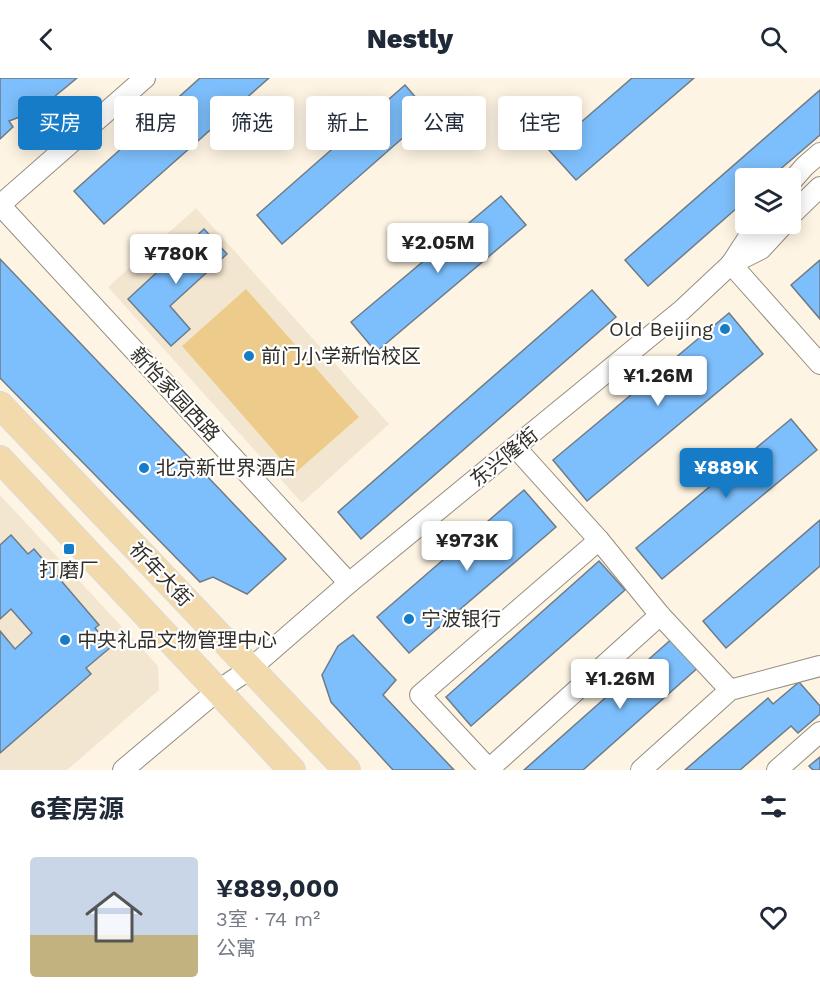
<!DOCTYPE html>
<html lang="zh">
<head>
<meta charset="utf-8">
<style>
	:root { --surface:#fff; --page:#f6f6f7; --text:#1f2937; --muted:#747a83; --line:#e0e1e3; --accent:#177cc8 }
	body { margin:0; font-family:"Work Sans","Noto Sans SC",sans-serif; background:var(--page); color:var(--text); height:100vh; display:flex; flex-direction:column; font-size:22px; white-space:nowrap }
	* { box-sizing:border-box; margin:0 }
	p { font-size:20px; color:var(--muted) }
	.icon { flex:none; width:33px; height:33px; fill:none; stroke:currentColor; stroke-width:2; stroke-linecap:round; stroke-linejoin:round }
	.map { position:relative; height:692px; overflow:hidden }
	.side { display:flex; flex-direction:column; background:var(--surface); flex:1 }
	.side>* { flex:none }
	.banner { position:absolute; left:18px; top:18px; width:784px; height:54px; display:flex; gap:12px }
	.fabs { position:absolute; left:735px; top:90px; display:grid; gap:12px }
	.fabs a { display:grid; place-items:center; width:66px; height:66px; border-radius:6px; background:var(--surface); box-shadow:0 3px 15px #0003; font-size:30px }
	.price { position:absolute; translate:-50% -51px; padding:0 14px; border-radius:6px; background:#fff; color:#222; font-size:20px; line-height:39px; filter:drop-shadow(0 2px 3px #0008) }
	.price::after { content:''; position:absolute; left:50%; top:36px; width:18px; height:14px; margin-left:-9px; background:inherit; clip-path:polygon(0 0,100% 0,50% 100%) }
	.price.active { background:var(--accent); color:#fff }
	ul { padding:0; list-style:none }
	li { display:flex; align-items:center; gap:18px; height:150px; padding:0 30px }
	li+li { border-top:2px solid var(--line) }
	li span { display:grid; place-items:center; flex:none; width:168px; height:120px; border-radius:6px; color:#555 }
	li>.icon { margin-inline-start:auto }
	span .icon { width:72px; height:72px; fill:#fffc; stroke-width:1 }
	li b { font-size:26px }
	h2 { display:flex; justify-content:space-between; align-items:center; height:72px; padding:0 30px; font-size:26px }
	.pill { padding:0 21px; border-radius:6px; background:var(--surface); box-shadow:0 3px 15px #0003; font-size:21px; line-height:54px }
	.pill.active { background:var(--accent); color:#fff }
	header { display:flex; justify-content:space-between; align-items:center; height:78px; padding:0 30px; background:var(--surface); font-size:27px; font-weight:800 }
	.map>svg:first-child { display:block }
	.built { fill:#f3e6d0 }
	.green { fill:#edcb8a }
	.building { fill:#7dbffc; stroke:#6f7b87; stroke-width:1.5 }
	.lines { fill:none; stroke-linecap:round; stroke-linejoin:round }
	.minor-casing { stroke:#968e7f; stroke-width:22 }
	.major-casing { stroke:#dadad8; stroke-width:28 }
	.minor { stroke:#fff; stroke-width:20 }
	.major { stroke:#f3daac; stroke-width:26 }
	.poi-dot { fill:#177cc8; stroke:#fff; stroke-width:2 }
	.labels { text-anchor:middle; dominant-baseline:central; stroke-width:4.5; stroke-linejoin:round; paint-order:stroke }
	.poi-label { font-size:20px; fill:#322f29; stroke:#fff; text-anchor:start }
	.street-label { font-size:20px; fill:#322f29; stroke:#fff }
</style>
</head>
<body>
<header><svg class="icon" aria-label="back" viewBox="0 0 24 24"><path d="M15 5l-7 7 7 7"/></svg>Nestly<svg class="icon" aria-label="search" viewBox="0 0 24 24"><circle cx="10" cy="10" r="6"/><path d="M15 15l6 6"/></svg></header>
<div class="map">
<svg width="820" height="692" viewBox="0 0 820 692">
	<rect width="100%" height="100%" fill="#fdf4e3"/>
	<g class="built">
		<path d="M196,130L389,346L302,425L108,209Z"/>
		<path d="M0,417L158,588L159,612L67,692H0Z"/>
	</g>
	<path class="green" d="M246,211L359,339L294,396L182,268Z"/>
	<g class="building">
		<path d="M0,0H77L48,24L38,20L31,35L9,43L13,49L0,61Z"/>
		<path d="M200,0H269L104,146L74,113Z"/>
		<path d="M632,0H694L576,102L549,72Z"/>
		<path d="M405,7L430,36L282,166L257,137Z"/>
		<path d="M820,12V57L770,100H746V122L648,208L625,182Z"/>
		<path d="M501,118L526,147L376,274L351,244Z"/>
		<path d="M204,151L227,176L170,228L190,251L171,268L128,221Z"/>
		<path d="M0,181L286,481L247,516L213,499L200,504L0,300Z"/>
		<path d="M820,182V241L791,207Z"/>
		<path d="M592,212L616,239L361,461L338,434Z"/>
		<path d="M729,235L763,276L587,423L553,382Z"/>
		<path d="M791,341L817,372L662,501L636,470Z"/>
		<path d="M524,412L556,449L409,575L377,539Z"/>
		<path d="M820,442V488L726,570L703,543Z"/>
		<path d="M11,457L28,476L34,471L99,547L95,550L111,569L86,590L91,596L0,675V553L15,571L32,555L11,531L0,541V467Z"/>
		<path d="M599,483L625,512L471,648L446,619Z"/>
		<path d="M353,557L396,602L383,617L454,692H393L331,624L322,597L338,568Z"/>
		<path d="M675,558L701,587L583,692H524Z"/>
		<path d="M799,604L820,628V636L798,655L791,648L740,692H685L768,620L773,626Z"/>
		<path d="M820,679V692H813L809,688Z"/>
	</g>
	<g class="lines">
		<defs>
			<g id="minor">
				<path d="M790,105L805,88L820,75"/>
				<path d="M0,127L349,505"/>
				<path d="M0,127L145,0"/>
				<path d="M790,138L820,109"/>
				<path d="M731,186L820,286"/>
				<path d="M731,186L761,171L784,146"/>
				<path d="M516,370L599,462L660,537L730,612"/>
				<path d="M489,691L660,537"/>
				<path d="M123,692L217,613L250,591L349,505L682,232L731,186L757,146"/>
				<path d="M490,692L420,617L599,462"/>
				<path d="M641,692L730,612L820,588"/>
				<path d="M777,692L820,654"/>
			</g>
			<g id="major">
				<path d="M0,327L347,692"/>
				<path d="M0,381L292,692"/>
			</g>
		</defs>
		<use href="#minor" class="minor-casing"/>
		<use href="#major" class="major-casing"/>
		<use href="#minor" class="minor"/>
		<use href="#major" class="major"/>
	</g>
	<g class="poi-dot">
		<circle cx="725" cy="251" r="6"/>
		<circle cx="249" cy="278" r="6"/>
		<circle cx="144" cy="390" r="6"/>
		<rect x="63" y="465" width="12" height="12" rx="3"/>
		<circle cx="409" cy="541" r="6"/>
		<circle cx="65" cy="562" r="6"/>
	</g>
	<g class="labels">
		<g class="poi-label">
			<text x="713" y="251" text-anchor="end">Old Beijing</text>
			<text x="261" y="278">前门小学新怡校区</text>
			<text x="156" y="390">北京新世界酒店</text>
			<text x="69" y="492" text-anchor="middle">打磨厂</text>
			<text x="421" y="541">宁波银行</text>
			<text x="77" y="562">中央礼品文物管理中心</text>
		</g>
		<g class="street-label">
			<text transform="translate(175 316) rotate(47)">新怡家园西路</text>
			<text transform="translate(504 379) rotate(-39)">东兴隆街</text>
			<text transform="translate(161 496) rotate(46)">祈年大街</text>
		</g>
	</g>
</svg>
<div class="fabs">
<a><svg class="icon" aria-label="layers" viewBox="0 0 24 24"><path d="M12 4l9 5-9 5-9-5zM3 14l9 5 9-5"/></svg></a>
</div>
<b class="price" style="left:438px;top:196px">¥2.05M</b>
<b class="price" style="left:176px;top:207px">¥780K</b>
<b class="price" style="left:658px;top:329px">¥1.26M</b>
<b class="price active" style="left:726px;top:421px">¥889K</b>
<b class="price" style="left:467px;top:494px">¥973K</b>
<b class="price" style="left:620px;top:632px">¥1.26M</b>
<div class="banner">
<a class="pill active">买房</a>
<a class="pill">租房</a>
<a class="pill">筛选</a>
<a class="pill">新上</a>
<a class="pill">公寓</a>
<a class="pill">住宅</a>
</div>
</div>
<section class="side">
<h2>6套房源<svg class="icon" aria-label="filters" viewBox="0 0 24 24"><path d="M4 7h16M4 17h16"/><circle cx="9" cy="7" r="2"/><circle cx="15" cy="17" r="2"/></svg></h2>
<ul>
<li><span style="background:linear-gradient(#c9d6e8 65%,#c2b280 0)"><svg class="icon" aria-label="home" viewBox="0 0 24 24"><path d="M3 11l9-7 9 7M6 9v11h12V9"/></svg></span><div><b>¥889,000</b><p>3室 · 74 m²</p><p>公寓</p></div><svg class="icon" aria-label="heart" viewBox="0 0 24 24"><path d="M12 20l-8-8c-3-5 5-10 8-4 3-6 11-1 8 4z"/></svg></li>
</ul>
</section>
</body>
</html>
